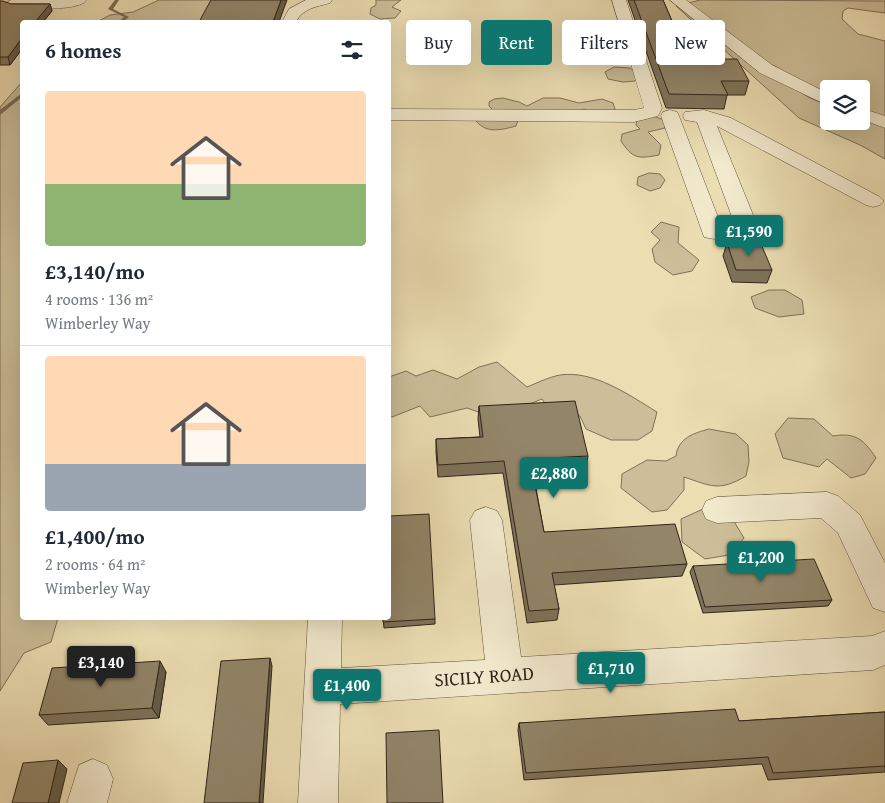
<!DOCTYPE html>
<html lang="en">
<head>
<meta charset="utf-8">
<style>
	:root { --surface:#fff; --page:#f6f6f7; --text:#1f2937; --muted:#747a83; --line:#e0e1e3; --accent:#0f766e }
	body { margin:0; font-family:"Gentium Book Plus",serif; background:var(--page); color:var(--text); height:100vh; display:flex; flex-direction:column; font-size:19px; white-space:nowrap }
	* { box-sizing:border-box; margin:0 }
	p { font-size:16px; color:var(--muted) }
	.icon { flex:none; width:28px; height:28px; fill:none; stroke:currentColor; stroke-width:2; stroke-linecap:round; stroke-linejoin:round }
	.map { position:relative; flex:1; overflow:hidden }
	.side { position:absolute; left:20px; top:20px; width:371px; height:600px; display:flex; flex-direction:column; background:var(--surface); border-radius:5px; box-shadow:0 5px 20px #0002 }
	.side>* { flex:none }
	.banner { position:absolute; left:406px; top:20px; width:404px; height:45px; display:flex; gap:10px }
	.controls { position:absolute; left:820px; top:80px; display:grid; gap:10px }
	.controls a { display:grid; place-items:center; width:50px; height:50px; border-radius:5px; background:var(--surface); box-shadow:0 5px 20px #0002; font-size:25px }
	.price { position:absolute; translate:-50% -42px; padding:0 11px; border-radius:5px; background:var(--accent); color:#fff; font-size:16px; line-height:32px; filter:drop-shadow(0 1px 2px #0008) }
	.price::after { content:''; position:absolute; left:50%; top:30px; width:15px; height:11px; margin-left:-8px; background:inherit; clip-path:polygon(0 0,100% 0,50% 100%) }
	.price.on { background:#222; color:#fff }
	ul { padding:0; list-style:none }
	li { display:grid; align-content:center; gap:10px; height:265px; padding:0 25px }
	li+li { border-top:1px solid var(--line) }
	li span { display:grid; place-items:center; height:155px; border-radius:5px; color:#555 }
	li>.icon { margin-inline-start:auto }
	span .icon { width:90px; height:90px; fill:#fffc; stroke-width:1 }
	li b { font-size:21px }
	h2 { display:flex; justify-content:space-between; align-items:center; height:60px; padding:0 25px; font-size:21px }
	.chip { padding:0 18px; border-radius:5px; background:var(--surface); box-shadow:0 5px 20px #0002; font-size:18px; line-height:45px }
	.chip.on { background:var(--accent); color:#fff }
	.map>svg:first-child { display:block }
	.green { fill:#ccbe99; stroke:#7e7159 }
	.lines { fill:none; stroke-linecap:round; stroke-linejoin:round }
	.stream { fill:#7a6e56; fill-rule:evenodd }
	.minor-casing { stroke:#5f5240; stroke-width:1 }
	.minor { fill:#f3eace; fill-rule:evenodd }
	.wall { fill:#7e725a; stroke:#302419 }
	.shaded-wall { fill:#665d4a; stroke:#302419 }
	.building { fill:#928569; stroke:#302419 }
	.labels { text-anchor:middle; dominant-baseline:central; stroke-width:4; stroke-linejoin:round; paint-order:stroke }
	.near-street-label { font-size:19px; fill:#302419; stroke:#f3eace }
</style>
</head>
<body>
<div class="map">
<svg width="885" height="803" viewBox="0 0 885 803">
	<rect width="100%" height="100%" fill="#ecdeb3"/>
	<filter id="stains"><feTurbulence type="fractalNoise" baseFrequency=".004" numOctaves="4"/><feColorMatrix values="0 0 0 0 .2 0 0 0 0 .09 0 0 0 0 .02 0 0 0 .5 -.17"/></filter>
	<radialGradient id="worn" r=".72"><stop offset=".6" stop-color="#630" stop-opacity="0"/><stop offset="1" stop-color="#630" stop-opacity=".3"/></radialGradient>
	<g class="green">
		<path d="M159,0H243L204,22H97L110,15L133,12Z"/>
		<path d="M376,0H401L392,7L401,11L395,18L380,19L370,14L371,8L376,5Z"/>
		<path d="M700,0L885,1V13L848,8L843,11L842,19L858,34L885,41V119L861,110V89H829V98L799,82L775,66L755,63L808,97L829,106V121H861V118L885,127V159L860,145L799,118L676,6Z"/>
		<path d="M614,67L630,68L639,75L635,81L623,82L608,79L605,72Z"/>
		<path d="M22,82V618H58L51,642L24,653L0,691V107Z"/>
		<path d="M503,98L519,102L527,106L543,98H560L579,103L602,99L613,103L615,109L611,114L590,113L584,109L578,113L518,120L516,126C501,130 487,134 476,121L479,113L493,110L489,106V102L494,99Z"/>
		<path d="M653,116L664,120L665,128L648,132L661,145L659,155C638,159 633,159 621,141L622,134L640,129L636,125L637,119Z"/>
		<path d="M649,173L660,174L665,180L660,188L650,191L637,185L638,177Z"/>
		<path d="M661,222L679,227L678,243L699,260L692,271L673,275L655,262L652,249L660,240L651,232Z"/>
		<path d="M769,290H785L802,300L804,314L779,317L755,308L751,297Z"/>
		<path d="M497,362L527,387C537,383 549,377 560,375C594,370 629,395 657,412L652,431L638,440H611L586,429L580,416C561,415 553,416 542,399L527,405L484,414L467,408L430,417L420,406L392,417L389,416V377L406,371L416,376L433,370L457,379L479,367Z"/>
		<path d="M788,418L814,419L833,436C856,432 864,440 876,458L865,474L851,478L827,459L819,467L783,458L775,434Z"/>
		<path d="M709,429L736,434L748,445L749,462L746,476C719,492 711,486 684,477V490L667,510L652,512L621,488L622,474L647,460L666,461L676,456C678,438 694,433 709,429Z"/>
		<path d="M703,509L730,515L744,538L729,555L705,559L682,542L681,519Z"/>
	</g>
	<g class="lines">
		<g class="stream">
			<path d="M115,0H119L113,9L129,17L123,22H118L124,17L108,9Z"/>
			<path d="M22,93V97L0,115V110Z"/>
		</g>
		<defs>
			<g id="minor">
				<path d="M11,0H87C78,12 29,8 13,9L8,7L5,4Z"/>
				<path d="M306,0H332L330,3C316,7 303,8 296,22H282L289,9Z"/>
				<path d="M612,0H626L662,108L658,116L634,122L389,120V109L634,110L644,108Z"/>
				<path d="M670,0H686L772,65L829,94V106L760,73Z"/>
				<path d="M861,108L885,116V128L861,119Z"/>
				<path d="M670,110L677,112L679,116L721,225H735L697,122L685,120L683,116L685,112L704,110L731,118L880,197L884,201L880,205L873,207L866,205L717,126L760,232L757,237C741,241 720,241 704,237L661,116L663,112Z"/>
				<path d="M827,492L838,496L860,515L885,563V612L873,608L838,533L821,518L717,523L706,519L702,510L706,501L717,497Z"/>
				<path d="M486,507L497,511L502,520L521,657L872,636L885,631V665L873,670L340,704L338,803H298L308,618H342L341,668L485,660L470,520L475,511Z"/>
				<path d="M93,759L107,765L113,779L107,803H67L79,765Z"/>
			</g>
		</defs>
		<use href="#minor" class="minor-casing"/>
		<use href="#minor" class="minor"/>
	</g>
	<g class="wall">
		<path d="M628,0H663L678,35L724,59L749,81L745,95H727L724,109L666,108Z"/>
		<path d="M0,1L11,4H50L52,11L43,22H22V49L10,65H0Z"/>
		<path d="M727,243L772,270L767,283L732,282L723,256Z"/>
		<path d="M479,406L588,456L586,468L533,472L544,532L687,564L682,576L554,585L559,609L557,620L527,623L503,473L438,477L436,452V439L480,437L478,419Z"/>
		<path d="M693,566L832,600L828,606L703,613L690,572Z"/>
		<path d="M383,618L435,619V624L384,628Z"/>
		<path d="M166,672L159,718L48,725L39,715Z"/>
		<path d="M885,712V772L768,780L762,764L524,780L518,730L519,723L739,721Z"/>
	</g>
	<g class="shaded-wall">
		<path d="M281,0H287L279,22H273Z"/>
		<path d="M50,4L52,11L43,22H35Z"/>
		<path d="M22,38V49L10,65L8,57Z"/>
		<path d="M270,658L272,666L263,803H259Z"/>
		<path d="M160,661L166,672L159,718L152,708Z"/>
		<path d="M58,760L67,769L59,803H48Z"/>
	</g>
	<g class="building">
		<path d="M211,0H281L273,22H199Z"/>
		<path d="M634,0H663L678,35H711L724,59H737L749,81H721L728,95L669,94Z"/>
		<path d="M0,1H3L11,4H50L35,22H22V38L8,57H0Z"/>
		<path d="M727,243L761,244L772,270H736Z"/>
		<path d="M575,401L588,456L530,459L544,532L675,524L687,564L552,573L559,609L529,611L504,461L438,465L436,439L483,437L479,406Z"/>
		<path d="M429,514L435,619L383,622V618H389V516Z"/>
		<path d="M814,559L832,600L705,607L693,566Z"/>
		<path d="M270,658L259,803H204L221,661Z"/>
		<path d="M160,661L152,708L39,715L52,668Z"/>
		<path d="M735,709L739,721L885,712V766L773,773L768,757L526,773L519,723Z"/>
		<path d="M439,730L443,803H387L386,733Z"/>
		<path d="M58,760L48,803H12L23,763Z"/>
	</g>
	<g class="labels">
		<g class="near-street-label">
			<text transform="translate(484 676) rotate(-4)">SICILY ROAD</text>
		</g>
	</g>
	<rect width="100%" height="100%" filter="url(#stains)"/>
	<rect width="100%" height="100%" fill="url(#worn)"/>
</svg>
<div class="controls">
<a><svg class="icon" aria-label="layers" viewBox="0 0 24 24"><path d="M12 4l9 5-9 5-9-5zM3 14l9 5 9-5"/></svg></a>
</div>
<b class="price" style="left:749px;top:257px">£1,590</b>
<b class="price" style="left:554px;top:499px">£2,880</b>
<b class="price" style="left:761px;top:583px">£1,200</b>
<b class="price on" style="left:101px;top:688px">£3,140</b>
<b class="price" style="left:611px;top:694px">£1,710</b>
<b class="price" style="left:347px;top:711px">£1,400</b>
<div class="banner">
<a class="chip">Buy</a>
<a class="chip on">Rent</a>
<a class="chip">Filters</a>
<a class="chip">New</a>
</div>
<section class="side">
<h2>6 homes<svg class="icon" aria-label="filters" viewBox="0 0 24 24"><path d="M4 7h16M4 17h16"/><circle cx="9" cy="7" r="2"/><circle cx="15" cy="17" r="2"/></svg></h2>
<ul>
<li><span style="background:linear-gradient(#ffd9b3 60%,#8fb573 0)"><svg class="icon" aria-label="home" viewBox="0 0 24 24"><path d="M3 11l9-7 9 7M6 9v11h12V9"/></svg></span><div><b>£3,140/mo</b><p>4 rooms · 136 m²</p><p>Wimberley Way</p></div></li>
<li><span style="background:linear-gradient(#ffd9b3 70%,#9aa5b1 0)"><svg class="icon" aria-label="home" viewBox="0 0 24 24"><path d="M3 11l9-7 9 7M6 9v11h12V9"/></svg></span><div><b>£1,400/mo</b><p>2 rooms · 64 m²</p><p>Wimberley Way</p></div></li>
</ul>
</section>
</div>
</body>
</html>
